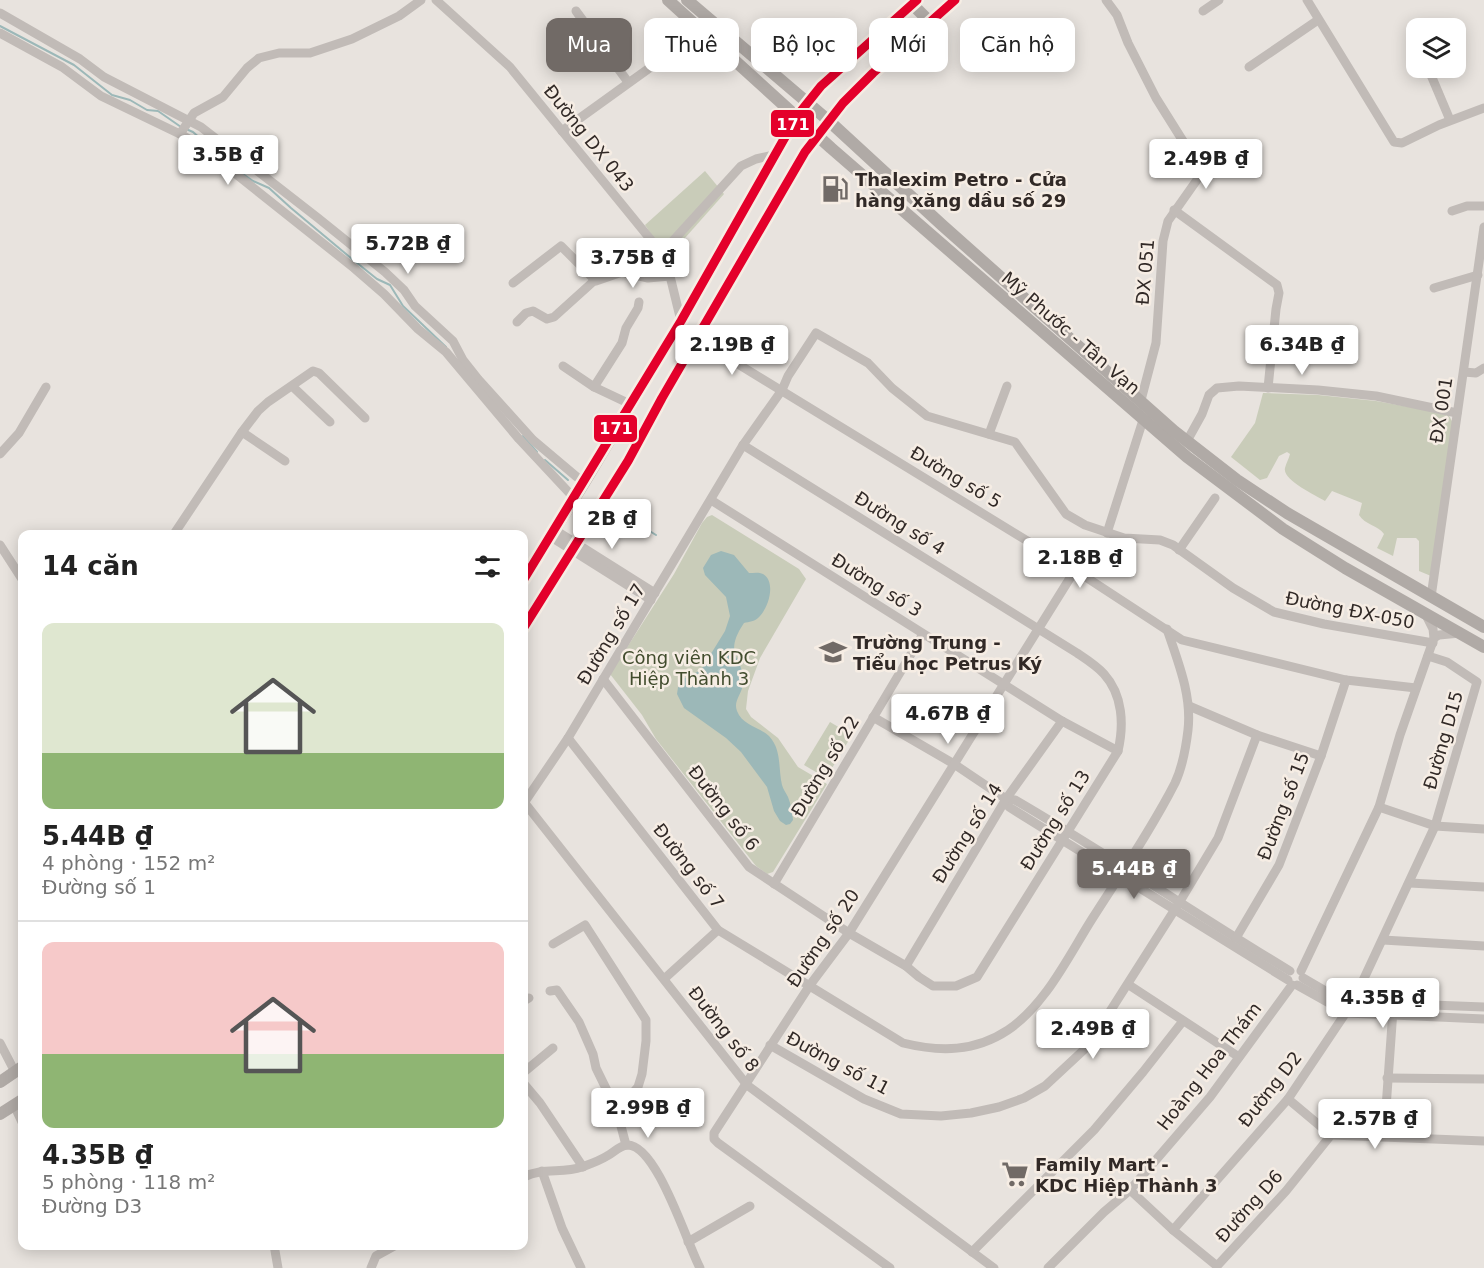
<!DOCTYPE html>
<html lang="vi">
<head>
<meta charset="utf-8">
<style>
	:root { --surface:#fff; --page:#f2f2f2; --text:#222; --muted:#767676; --line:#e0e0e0; --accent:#716a66 }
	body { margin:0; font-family:"DejaVu Sans",sans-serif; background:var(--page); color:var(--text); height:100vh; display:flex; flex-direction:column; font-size:22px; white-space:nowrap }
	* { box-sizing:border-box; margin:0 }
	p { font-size:20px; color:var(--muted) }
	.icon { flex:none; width:33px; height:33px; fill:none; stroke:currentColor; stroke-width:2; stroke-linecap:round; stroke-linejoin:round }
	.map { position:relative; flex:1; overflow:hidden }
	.drawer { position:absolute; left:18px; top:530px; width:510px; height:720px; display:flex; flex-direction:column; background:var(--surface); border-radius:12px; box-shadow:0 3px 15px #0003 }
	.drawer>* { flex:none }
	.hud { position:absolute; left:546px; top:18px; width:570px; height:54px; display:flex; gap:12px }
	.controls { position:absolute; left:1406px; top:18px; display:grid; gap:12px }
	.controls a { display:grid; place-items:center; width:60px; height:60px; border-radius:12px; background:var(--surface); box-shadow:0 3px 15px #0003; font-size:30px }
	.price { position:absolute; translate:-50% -51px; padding:0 14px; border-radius:6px; background:#fff; color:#222; font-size:20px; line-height:39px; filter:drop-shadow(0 2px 3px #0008) }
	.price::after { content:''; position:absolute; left:50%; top:36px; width:18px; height:14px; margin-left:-9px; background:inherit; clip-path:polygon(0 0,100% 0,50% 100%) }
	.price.current { background:var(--accent); color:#fff }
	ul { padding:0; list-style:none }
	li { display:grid; align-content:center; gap:12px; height:318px; padding:0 24px }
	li+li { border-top:2px solid var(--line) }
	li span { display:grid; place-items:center; height:186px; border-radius:12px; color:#555 }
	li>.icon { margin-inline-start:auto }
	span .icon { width:108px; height:108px; fill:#fffc; stroke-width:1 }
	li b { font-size:26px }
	h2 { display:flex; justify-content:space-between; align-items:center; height:72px; padding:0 24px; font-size:26px }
	.chip { padding:0 21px; border-radius:12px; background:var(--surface); box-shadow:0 3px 15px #0003; font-size:21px; line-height:54px }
	.chip.current { background:var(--accent); color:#fff }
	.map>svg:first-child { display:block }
	.green { fill:#c9ccb9 }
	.water { fill:#9cb8b8 }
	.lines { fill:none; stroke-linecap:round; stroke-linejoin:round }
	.stream { stroke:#9cb8b8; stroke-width:2 }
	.minor { stroke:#c1bbb7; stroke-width:9 }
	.major { stroke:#b0aaa6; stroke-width:12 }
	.bus-1-casing { stroke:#f6ede4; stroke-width:14 }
	.bus-1 { stroke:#e4002b; stroke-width:9 }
	.labels { text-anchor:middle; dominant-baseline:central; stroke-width:5; stroke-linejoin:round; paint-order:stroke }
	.street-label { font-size:18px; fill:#312926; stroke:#f6ede4 }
	.poi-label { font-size:18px; font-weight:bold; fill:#312926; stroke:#f6ede4; text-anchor:start }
	.park-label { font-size:18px; fill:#414c2d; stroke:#f6ede4 }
	.line-badge { stroke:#f6ede4; stroke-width:2 }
	.badge-label { font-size:16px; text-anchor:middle; font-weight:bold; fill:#fff }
</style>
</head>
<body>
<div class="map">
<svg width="1484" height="1268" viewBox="0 0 1484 1268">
	<rect width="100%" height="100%" fill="#e8e3de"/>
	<g class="green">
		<path d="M705,171L724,194L677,247L666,256L645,225Z"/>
		<path d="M1263,393L1318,395L1376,401L1448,414L1453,423L1431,576L1419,571V541L1416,538H1397L1393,556L1377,548L1384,534C1378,525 1365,525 1359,515L1362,503L1332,491L1325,501C1315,495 1282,480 1285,468C1286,463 1289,459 1290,454L1287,452L1279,456L1267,478L1260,480L1231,457L1255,423Z"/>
		<path d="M712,515L799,569L806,579L760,658L748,691L746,709L751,717L778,738L798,767L827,784L773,872L767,874L756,866L656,739L642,715L610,674L674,574L702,523L707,517Z"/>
		<path d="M830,722L852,735L826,778L804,765Z"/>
	</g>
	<path class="water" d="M721,551L734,555L749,573C754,573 759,572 763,574C777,582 768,610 758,618C755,621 749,622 744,623C721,657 746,658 743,684C742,694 733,701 737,711C742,725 759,727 769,736C782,750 778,768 782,785C783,789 786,793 788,797C791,804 792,812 793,820L790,824L786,825L780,821L774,811L767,787L741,752L726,738L684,708L677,694L679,681L701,670L725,631L730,616L726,597L705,575L703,568L711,555Z"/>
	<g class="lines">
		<g class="stream">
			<path d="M0,26L74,65L112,95L130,100L147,110L158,111L181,127"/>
			<path d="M186,129L193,132L217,153"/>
			<path d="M243,174L253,181L269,188L291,208L352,259L377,279L390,285L403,306L446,347"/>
			<path d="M523,436L537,452"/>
			<path d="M545,460L568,480"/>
			<path d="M621,513L656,535"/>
		</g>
		<g class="minor">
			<path d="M436,0L510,67L651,240L670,276L681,321"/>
			<path d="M1106,0L1117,15L1128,43L1156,98L1198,165L1200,172L1199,177L1168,221L1163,241L1156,343L1141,400"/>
			<path d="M1307,0L1394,142L1402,143L1439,125L1484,108"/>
			<path d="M576,11L628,82"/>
			<path d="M1203,11L1219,0"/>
			<path d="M0,13L80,59L104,77L201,127L318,218L385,272L404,290L415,306L453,341L463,360L478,379L533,440L584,483"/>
			<path d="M0,33L62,67L101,96L184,136L202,147L354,268L384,294L418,329L446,352L519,439L574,498"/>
			<path d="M1249,67L1318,20"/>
			<path d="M1428,68L1450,120"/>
			<path d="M562,131L662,59"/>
			<path d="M180,134L194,113L223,97L247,68L259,58L279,53H310L352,39L399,16L421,0"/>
			<path d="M1199,177L1210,174L1246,153"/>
			<path d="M1174,210L1277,285L1279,293L1276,309L1268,388"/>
			<path d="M1452,211L1467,206H1484"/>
			<path d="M660,255L741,166L756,159L774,155"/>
			<path d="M513,283L561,246L596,281L622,272L648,278L670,276"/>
			<path d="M1434,288L1478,275"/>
			<path d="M517,322L526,313L533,311L547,319L554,317L595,280"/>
			<path d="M697,339L1075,570L1182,640L1346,680L1416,688"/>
			<path d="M563,366L594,387L630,404"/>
			<path d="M1464,372L1476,373L1484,368"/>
			<path d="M292,386L330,422"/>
			<path d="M594,387L622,343L626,328L638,308L639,302"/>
			<path d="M242,432L285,461"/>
			<path d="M989,434L1007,386"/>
			<path d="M1187,441L1202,414L1209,395L1217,388L1239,386L1318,390L1376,396L1457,413"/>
			<path d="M0,454L19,433L46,387"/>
			<path d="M711,500L1062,721L1118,751"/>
			<path d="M555,530L655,593"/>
			<path d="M1107,533L1143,420"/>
			<path d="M174,534L242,432L258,411L268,402L313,371L319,373L365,418"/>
			<path d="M551,537L651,600"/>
			<path d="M0,545L22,579"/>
			<path d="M1179,550L1215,498"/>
			<path d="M1431,597L1484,227"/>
			<path d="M1434,638L1439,635L1460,633"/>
			<path d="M603,679L749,867L849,933L906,966L919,977L933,986H956L977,977L1118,751C1124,725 1123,695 1104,674C1097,666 1086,659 1077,653L743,445"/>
			<path d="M1189,706L1257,735L1321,756"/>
			<path d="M873,717L954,764L1006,799L1015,800C1108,854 1197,915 1290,971"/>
			<path d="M568,738L718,930L903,1043C940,1052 975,1052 1008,1030C1046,1004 1068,957 1092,919C1120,875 1151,830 1175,783C1182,768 1186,747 1188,730C1192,695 1178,662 1167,629"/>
			<path d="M1006,799L1009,807L1288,980"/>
			<path d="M524,802L747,1085L994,1268"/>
			<path d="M524,803L568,738L743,445L782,390L788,376L816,333L868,363L892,388L927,416L1015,442L1066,514L1085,525L1124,538L1160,540L1173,545L1233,588L1274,612L1324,624L1433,643"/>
			<path d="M1379,807L1435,826L1484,829"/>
			<path d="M1410,883L1484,887"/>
			<path d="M774,884L923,634"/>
			<path d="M1236,938L1279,865L1321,756L1346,680"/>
			<path d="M1383,940L1484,946"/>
			<path d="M553,944L585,925L646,1020V1041L642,1074L638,1087L617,1111L626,1145"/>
			<path d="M906,966L1006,799L1062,721"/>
			<path d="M1301,971L1379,807L1400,735L1434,638L1433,629L1426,615"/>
			<path d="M1303,978L1327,992L1353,1002L1484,1007"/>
			<path d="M664,979L718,930"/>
			<path d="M1129,985L1239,1057"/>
			<path d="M1297,985L1347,1013L1484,1019"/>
			<path d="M550,991L557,990L579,1022L593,1054L596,1068L617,1111"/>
			<path d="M524,1001L529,998"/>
			<path d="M0,1043L15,1072"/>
			<path d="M770,1045L864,1099L901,1114L941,1116L971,1113L999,1107L1024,1098L1045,1086L1088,1046L1179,903L1218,838L1257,735"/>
			<path d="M524,1072L553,1048"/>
			<path d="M1387,1078L1484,1079"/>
			<path d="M524,1084L540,1103L583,1167"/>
			<path d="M1288,1099L1331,1135L1484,1141"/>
			<path d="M14,1105L22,1122"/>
			<path d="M1384,1136L1393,1010"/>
			<path d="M542,1171L562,1228L581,1268"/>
			<path d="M524,1177C543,1167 562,1174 582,1167C590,1164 599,1161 607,1156C613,1153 619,1146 627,1145C657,1144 687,1244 700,1268"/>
			<path d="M1130,1190L1173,1230L1217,1266L1286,1191L1331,1135"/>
			<path d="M1173,1230L1288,1099L1353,1002L1435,826L1477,682L1447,662L1428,656"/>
			<path d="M688,1242L750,1206"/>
			<path d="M274,1245L278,1268"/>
			<path d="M972,1252L1094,1130L1143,1072L1183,1021"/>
			<path d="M371,1268L376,1256L396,1245"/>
			<path d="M890,1268L718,1143L714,1139V1133L810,985L849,933L1075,570"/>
			<path d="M1048,1268L1104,1212L1130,1190L1210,1097L1292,985"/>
		</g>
		<g class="major">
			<path d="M668,0L831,148L1187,457L1283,529L1345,568L1484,647"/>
			<path d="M687,0L829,121L942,225L1174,431L1237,480L1287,513L1484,627"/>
			<path d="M912,4L930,22"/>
			<path d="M524,579L584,483L681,321L797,116L821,86L917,0"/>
			<path d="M524,627L628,461L662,398L805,152L843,103L873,73L955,0"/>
			<path d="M0,1082L22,1067"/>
			<path d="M0,1114L22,1100"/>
		</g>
		<defs>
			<g id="bus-1">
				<path d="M524,579L681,321L797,116L821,86L917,0"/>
				<path d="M524,627L628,461L662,398L805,152L843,103L873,73L955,0"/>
			</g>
		</defs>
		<use href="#bus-1" class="bus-1-casing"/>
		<use href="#bus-1" class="bus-1"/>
	</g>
	<defs>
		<symbol id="fuel-bare" viewBox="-9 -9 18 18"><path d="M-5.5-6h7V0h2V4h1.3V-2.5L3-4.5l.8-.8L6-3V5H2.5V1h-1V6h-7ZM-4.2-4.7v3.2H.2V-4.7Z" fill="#716a66" stroke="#f6ede4" stroke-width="2.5" paint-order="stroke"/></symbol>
		<symbol id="school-bare" viewBox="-9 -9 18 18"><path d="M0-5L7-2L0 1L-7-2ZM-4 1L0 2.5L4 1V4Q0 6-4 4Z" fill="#716a66" stroke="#f6ede4" stroke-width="2.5" paint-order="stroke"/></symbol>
		<symbol id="supermarket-bare" viewBox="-9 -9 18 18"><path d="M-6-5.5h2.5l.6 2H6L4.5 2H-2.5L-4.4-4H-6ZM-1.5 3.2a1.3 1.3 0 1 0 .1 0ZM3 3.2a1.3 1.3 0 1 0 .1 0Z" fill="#716a66" stroke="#f6ede4" stroke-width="2.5" paint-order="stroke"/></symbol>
	</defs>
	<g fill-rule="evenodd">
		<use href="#fuel-bare" x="816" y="170" width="38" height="38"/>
		<use href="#school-bare" x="814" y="633" width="38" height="38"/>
		<use href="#supermarket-bare" x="996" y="1155" width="38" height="38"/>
	</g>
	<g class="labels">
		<g class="street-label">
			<text transform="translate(589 138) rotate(51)">Đường DX 043</text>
			<text transform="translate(1145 272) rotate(-85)">ĐX 051</text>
			<text transform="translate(1071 333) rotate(41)">Mỹ Phước - Tân Vạn</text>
			<text transform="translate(1441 410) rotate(-81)">ĐX 001</text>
			<text transform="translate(956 477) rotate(31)">Đường số 5</text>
			<text transform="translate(900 523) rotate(32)">Đường số 4</text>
			<text transform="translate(877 585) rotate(32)">Đường số 3</text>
			<text transform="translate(1350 610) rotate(11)">Đường ĐX-050</text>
			<text transform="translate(611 634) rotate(-59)">Đường số 17</text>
			<text transform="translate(1443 740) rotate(-74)">Đường D15</text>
			<text transform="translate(825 766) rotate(-59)">Đường số 22</text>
			<text transform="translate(1283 806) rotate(-69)">Đường số 15</text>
			<text transform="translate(724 808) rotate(52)">Đường số 6</text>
			<text transform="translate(1055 820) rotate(-58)">Đường số 13</text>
			<text transform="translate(967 833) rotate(-58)">Đường số 14</text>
			<text transform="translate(689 866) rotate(52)">Đường số 7</text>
			<text transform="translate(823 938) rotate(-56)">Đường số 20</text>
			<text transform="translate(724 1029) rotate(52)">Đường số 8</text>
			<text transform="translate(838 1063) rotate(28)">Đường số 11</text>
			<text transform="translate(1209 1066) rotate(-52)">Hoàng Hoa Thám</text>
			<text transform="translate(1270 1089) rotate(-52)">Đường D2</text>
			<text transform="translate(1249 1206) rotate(-48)">Đường D6</text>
		</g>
		<g class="poi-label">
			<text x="855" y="179">Thalexim Petro - Cửa<tspan x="855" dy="21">hàng xăng dầu số 29</tspan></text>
			<text x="853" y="642">Trường Trung -<tspan x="853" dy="21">Tiểu học Petrus Ký</tspan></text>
			<text x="1035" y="1164">Family Mart -<tspan x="1035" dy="21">KDC Hiệp Thành 3</tspan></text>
		</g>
		<g class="park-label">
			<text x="689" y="657">Công viên KDC<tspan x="689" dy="21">Hiệp Thành 3</tspan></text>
		</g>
	</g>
	<g class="line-badge">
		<rect x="770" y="109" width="45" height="29" rx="6" fill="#e4002b"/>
		<rect x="593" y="414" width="45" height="29" rx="6" fill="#e4002b"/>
	</g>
	<g class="badge-label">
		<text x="793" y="130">171</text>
		<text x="616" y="434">171</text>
	</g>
</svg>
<div class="controls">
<a><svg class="icon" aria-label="layers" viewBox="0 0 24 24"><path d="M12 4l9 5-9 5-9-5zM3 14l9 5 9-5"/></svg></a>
</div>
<b class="price" style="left:228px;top:186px">3.5B ₫</b>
<b class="price" style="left:1206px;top:190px">2.49B ₫</b>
<b class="price" style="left:408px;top:275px">5.72B ₫</b>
<b class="price" style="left:633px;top:289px">3.75B ₫</b>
<b class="price" style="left:732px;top:376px">2.19B ₫</b>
<b class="price" style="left:1302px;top:376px">6.34B ₫</b>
<b class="price" style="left:612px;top:550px">2B ₫</b>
<b class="price" style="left:1080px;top:589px">2.18B ₫</b>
<b class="price" style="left:948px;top:745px">4.67B ₫</b>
<b class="price current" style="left:1134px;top:900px">5.44B ₫</b>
<b class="price" style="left:1383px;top:1029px">4.35B ₫</b>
<b class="price" style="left:1093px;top:1060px">2.49B ₫</b>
<b class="price" style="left:648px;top:1139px">2.99B ₫</b>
<b class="price" style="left:1375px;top:1150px">2.57B ₫</b>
<div class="hud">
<a class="chip current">Mua</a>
<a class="chip">Thuê</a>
<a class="chip">Bộ lọc</a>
<a class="chip">Mới</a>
<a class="chip">Căn hộ</a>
</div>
<section class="drawer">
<h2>14 căn<svg class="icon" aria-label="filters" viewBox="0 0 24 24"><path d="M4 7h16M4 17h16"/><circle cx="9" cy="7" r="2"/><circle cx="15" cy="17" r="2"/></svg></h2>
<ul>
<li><span style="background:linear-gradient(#dfe7d0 70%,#8fb573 0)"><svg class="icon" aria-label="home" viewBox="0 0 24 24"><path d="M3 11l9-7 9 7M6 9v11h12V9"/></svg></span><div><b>5.44B ₫</b><p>4 phòng · 152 m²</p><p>Đường số 1</p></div></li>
<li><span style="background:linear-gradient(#f6c9c9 60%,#8fb573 0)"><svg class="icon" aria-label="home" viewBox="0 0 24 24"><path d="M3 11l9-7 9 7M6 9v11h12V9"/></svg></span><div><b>4.35B ₫</b><p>5 phòng · 118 m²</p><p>Đường D3</p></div></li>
</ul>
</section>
</div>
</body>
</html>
